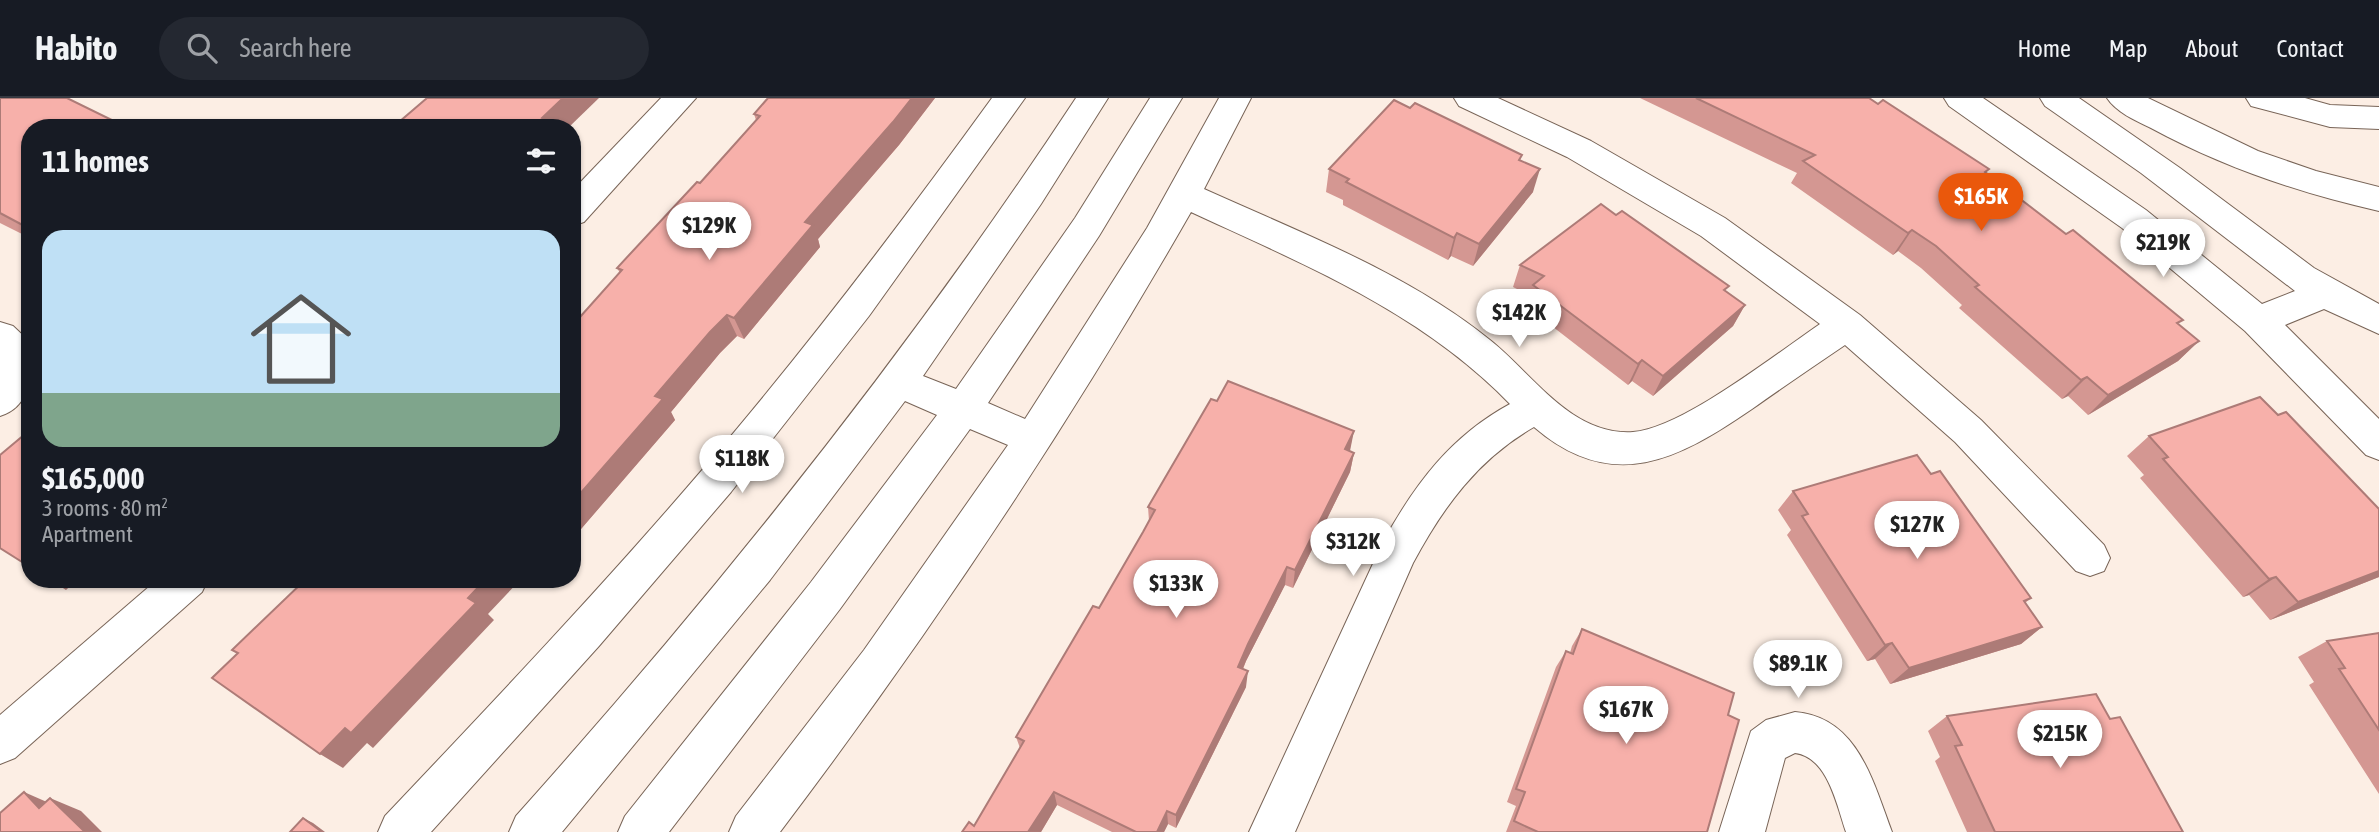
<!DOCTYPE html>
<html lang="en">
<head>
<meta charset="utf-8">
<style>
	:root { --surface:#171b24; --page:#242831; --text:#f1f3f6; --muted:#9ea1a6; --line:#363941; --accent:#ea580c }
	body { margin:0; font-family:"Asap Condensed",sans-serif; background:var(--page); color:var(--text); height:100vh; display:flex; flex-direction:column; font-size:26px; white-space:nowrap }
	* { box-sizing:border-box; margin:0 }
	p { font-size:23px; color:var(--muted) }
	.icon { flex:none; width:38px; height:38px; fill:none; stroke:currentColor; stroke-width:2; stroke-linecap:round; stroke-linejoin:round }
	.map { position:relative; flex:1; overflow:hidden }
	.details { position:absolute; left:21px; top:21px; width:560px; height:469px; display:flex; flex-direction:column; background:var(--surface); border-radius:28px; box-shadow:0 2px 5px #0004 }
	.details>* { flex:none }
	.price { position:absolute; translate:-50% -60px; padding:0 16px; border-radius:24px; background:#fff; color:#222; font-size:23px; line-height:46px; filter:drop-shadow(0 2px 4px #0008) }
	.price::after { content:''; position:absolute; left:50%; top:42px; width:21px; height:16px; margin-left:-10px; background:inherit; clip-path:polygon(0 0,100% 0,50% 100%) }
	.price.on { background:var(--accent); color:#fff }
	ul { padding:0; list-style:none }
	li { display:grid; align-content:center; gap:14px; height:371px; padding:0 21px }
	li+li { border-top:2px solid var(--line) }
	li span { display:grid; place-items:center; height:217px; border-radius:21px; color:#555 }
	li>.icon { margin-inline-start:auto }
	span .icon { width:126px; height:126px; fill:#fffc; stroke-width:1 }
	li b { font-size:30px }
	h2 { display:flex; justify-content:space-between; align-items:center; height:84px; padding:0 21px; font-size:30px }
	header { display:flex; align-items:center; gap:42px; box-sizing:border-box; height:98px; padding:0 35px; background:var(--surface); border-bottom:2px solid var(--line) }
	header strong { font-size:33px }
	nav { display:flex; gap:38px; margin-inline-start:auto; font-size:24px }
	.search { width:490px; height:63px; background:var(--page); display:flex; align-items:center; gap:18px; box-sizing:border-box; padding:0 24px; border-radius:38px; color:var(--muted); font-size:26px }
	.map>svg:first-child { display:block }
	.lines { fill:none; stroke-linecap:round; stroke-linejoin:round }
	.minor-casing { stroke:#786457; stroke-width:2 }
	.minor { fill:#fff; fill-rule:evenodd }
	.wall { fill:#d49792 }
	.shaded-wall { fill:#ad7b77 }
	.building { fill:#f7b0aa; stroke:#ad7b77; stroke-width:2 }
</style>
</head>
<body>
<header>
<strong>Habito</strong>
<div class="search"><svg class="icon" aria-label="search" viewBox="0 0 24 24"><circle cx="10" cy="10" r="6"/><path d="M15 15l6 6"/></svg>Search here</div>
<nav><a>Home</a><a>Map</a><a>About</a><a>Contact</a></nav>
</header>
<div class="map">
<svg width="2379" height="734" viewBox="0 0 2379 734">
	<rect width="100%" height="100%" fill="#fceee4"/>
	<g class="lines">
		<defs>
			<g id="minor">
				<path d="M661,0H696L584,124L572,128V93Z"/>
				<path d="M992,0H1025L869,218L731,394L599,548L431,734H378L385,718C493,604 601,490 703,371C805,252 900,127 992,0Z"/>
				<path d="M1076,0H1108L1041,106L923,278L956,291L1075,120L1150,0H1182L1099,138L988,305L1025,321L1147,130L1219,0H1251L1204,91C1301,135 1406,174 1490,242C1533,276 1571,338 1633,334C1681,331 1776,256 1820,226L1701,138L1567,59L1459,8L1454,0H1498L1591,43L1725,120L1860,217L1981,322L2104,447L2110,460L2104,473L2090,478L2076,473L1955,344L1845,247C1814,268 1783,289 1752,311C1679,361 1613,397 1534,329C1478,361 1443,409 1413,465L1295,734H1249L1383,444C1415,386 1451,338 1510,306C1421,214 1305,167 1191,114C1068,329 930,536 780,734H729L736,718L864,552L1008,347L970,331L840,511L669,734H618L625,718L811,484L937,317L905,303L770,482L562,734H509L516,718C719,491 908,255 1076,0Z"/>
				<path d="M1944,0H1983L2146,112L2262,206L2295,193L2141,75L2045,8L2040,0H2079L2180,70L2314,170L2379,206V236L2324,211L2285,227L2379,321V362L2366,357L2245,233L2122,130L1949,8Z"/>
				<path d="M2107,0H2148L2258,53L2316,73L2379,89V113C2299,95 2223,69 2151,30C2136,23 2116,14 2107,0Z"/>
				<path d="M2246,0H2305L2330,7L2379,9V31L2330,29L2251,8Z"/>
				<path d="M0,224L13,228L30,244C30,274 34,307 0,318Z"/>
				<path d="M158,481H208L202,494L15,660L0,666V617Z"/>
				<path d="M1795,614C1858,619 1873,684 1892,734H1846C1837,708 1828,659 1795,655L1785,660L1765,734H1719L1751,633L1766,622Z"/>
			</g>
		</defs>
		<use href="#minor" class="minor-casing"/>
		<use href="#minor" class="minor"/>
	</g>
	<g class="wall">
		<path d="M0,0L30,30V140L0,125Z"/>
		<path d="M768,0H935L899,47L818,141L820,149L744,241L737,238L720,255L671,314L675,322L581,431L574,427L572,430V228L620,175L617,170L700,85L756,22L754,16Z"/>
		<path d="M1640,0H1869L1989,71L1986,75L2199,243L2178,263L2088,317L2068,298L2062,301L1959,210L1962,207L1921,170L1898,153L1893,157L1791,85L1797,75Z"/>
		<path d="M1521,62L1533,94L1473,168L1451,158L1448,162L1343,107V102L1326,94L1329,71Z"/>
		<path d="M1520,167L1726,193L1745,207L1733,228L1653,298L1632,283L1628,287L1526,208L1529,197L1513,189Z"/>
		<path d="M2278,317L2379,411V479L2270,522L2249,497L2243,499L2140,380L2144,377L2127,358L2149,338Z"/>
		<path d="M1350,353L1354,355L1350,374L1293,490L1285,487L1246,563L1243,571L1246,589L1176,730L1168,726L1164,734H1112L1057,707L1041,734H962L974,728L1020,650L1016,639L1099,510L1143,434L1149,423L1148,409Z"/>
		<path d="M1931,376L2031,500L2025,505L2042,529L2021,546L1890,586L1875,561L1867,563L1787,437L1791,432L1778,412L1793,393Z"/>
		<path d="M1582,531L1728,617L1707,734H1506L1516,708L1507,704L1556,569L1566,553L1570,555L1572,548Z"/>
		<path d="M2379,535V696L2309,587L2314,584L2298,559L2327,543Z"/>
		<path d="M1947,618L2110,621L2183,734H1967L1935,663L1940,659L1928,633Z"/>
	</g>
	<g class="shaded-wall">
		<path d="M563,0H599L568,30H541L542,20Z"/>
		<path d="M912,0H935L899,47L818,141L820,149L744,241L734,220L805,124Z"/>
		<path d="M1540,71L1533,94L1473,168L1479,146Z"/>
		<path d="M1912,132L1898,153L1893,157L1908,135Z"/>
		<path d="M1457,135L1451,158L1448,162L1454,140Z"/>
		<path d="M1745,207L1733,228L1653,298L1663,278Z"/>
		<path d="M727,217L737,238L720,255L671,314L675,322L581,431L572,420V405L655,298L710,234Z"/>
		<path d="M2199,243L2178,263L2088,317L2108,297Z"/>
		<path d="M1642,262L1632,283L1628,287L1638,266Z"/>
		<path d="M2087,279L2068,298L2062,301L2081,282Z"/>
		<path d="M1354,333L1350,353L1345,351Z"/>
		<path d="M1354,355L1350,374L1293,490L1295,472Z"/>
		<path d="M1287,469L1285,487L1246,563L1237,585L1238,569L1248,546Z"/>
		<path d="M2379,473V479L2270,522L2298,504Z"/>
		<path d="M2276,479L2249,497L2243,499L2269,481Z"/>
		<path d="M49,481H78L66,492Z"/>
		<path d="M486,481H521L488,516L494,522L373,650L367,645L343,670L320,656Z"/>
		<path d="M2042,529L2021,546L1890,586L1909,570Z"/>
		<path d="M1892,545L1875,561L1867,563L1885,547Z"/>
		<path d="M1248,573L1246,589L1176,730V717Z"/>
		<path d="M24,694L56,708L39,710Z"/>
		<path d="M1054,694L1057,707L1041,734H1028Z"/>
		<path d="M50,700L81,713L102,734H85Z"/>
		<path d="M1167,713L1168,726L1164,734H1157Z"/>
		<path d="M303,720L313,725L325,734H322Z"/>
	</g>
	<g class="building">
		<path d="M0,0H67L128,30H30V131L0,115Z"/>
		<path d="M427,0H563L542,20L548,23L541,30H392Z"/>
		<path d="M768,0H912L893,24L805,124L813,127L734,220L727,217L710,234L655,298L663,301L572,405V228L622,172L617,170L697,84L700,85L760,18L754,16Z"/>
		<path d="M1696,0H1869L1878,6L1883,2L1989,71L1985,74L2066,136L2073,132L2183,222L2177,225L2199,243L2108,297L2087,279L2081,282L1975,189L1979,187L1936,148L1912,132L1908,135L1803,63L1815,57Z"/>
		<path d="M1394,2L1410,10L1415,5L1522,57L1519,62L1540,71L1479,146L1457,135L1454,140L1346,84L1349,81L1329,71Z"/>
		<path d="M1601,106L1616,117L1622,113L1729,188L1724,192L1745,207L1663,278L1642,262L1638,266L1533,187L1544,178L1520,167Z"/>
		<path d="M1228,283L1354,333L1345,351L1354,355L1295,472L1287,469L1248,546L1238,569L1248,573L1176,717L1167,713L1157,734H1136L1054,694L1028,734H962L969,724L974,728L1024,643L1016,639L1050,581L1093,508L1099,510L1143,434L1155,412L1148,409L1211,301L1217,303Z"/>
		<path d="M2260,299L2278,317L2286,314L2379,411V473L2298,504L2276,479L2269,481L2163,361L2168,359L2149,338Z"/>
		<path d="M30,332V469L0,450V357Z"/>
		<path d="M1917,357L1931,376L1940,373L2031,500L2024,503L2042,529L1909,570L1892,545L1885,547L1802,418L1808,416L1793,393Z"/>
		<path d="M306,481H486L468,500L476,505L351,635L345,630L320,656L212,580L238,555L232,552Z"/>
		<path d="M1582,531L1734,595L1728,617L1739,622L1707,734H1538L1514,723L1525,694L1516,691L1566,553L1573,556Z"/>
		<path d="M2379,535V632L2339,571L2345,570L2327,543Z"/>
		<path d="M2096,596L2110,621L2120,619L2183,734H1995L1955,648L1962,647L1947,618Z"/>
		<path d="M24,694L39,710L50,700L85,734H0V715Z"/>
		<path d="M303,720L322,734H290Z"/>
	</g>
</svg>
<b class="price on" style="left:1981px;top:135px">$165K</b>
<b class="price" style="left:709px;top:164px">$129K</b>
<b class="price" style="left:2163px;top:181px">$219K</b>
<b class="price" style="left:1519px;top:251px">$142K</b>
<b class="price" style="left:742px;top:397px">$118K</b>
<b class="price" style="left:1917px;top:463px">$127K</b>
<b class="price" style="left:1353px;top:480px">$312K</b>
<b class="price" style="left:1176px;top:522px">$133K</b>
<b class="price" style="left:1798px;top:602px">$89.1K</b>
<b class="price" style="left:1626px;top:648px">$167K</b>
<b class="price" style="left:2060px;top:672px">$215K</b>
<section class="details">
<h2>11 homes<svg class="icon" aria-label="filters" viewBox="0 0 24 24"><path d="M4 7h16M4 17h16"/><circle cx="9" cy="7" r="2"/><circle cx="15" cy="17" r="2"/></svg></h2>
<ul>
<li><span style="background:linear-gradient(#bfe0f5 75%,#7fa58c 0)"><svg class="icon" aria-label="home" viewBox="0 0 24 24"><path d="M3 11l9-7 9 7M6 9v11h12V9"/></svg></span><div><b>$165,000</b><p>3 rooms · 80 m²</p><p>Apartment</p></div></li>
</ul>
</section>
</div>
</body>
</html>
